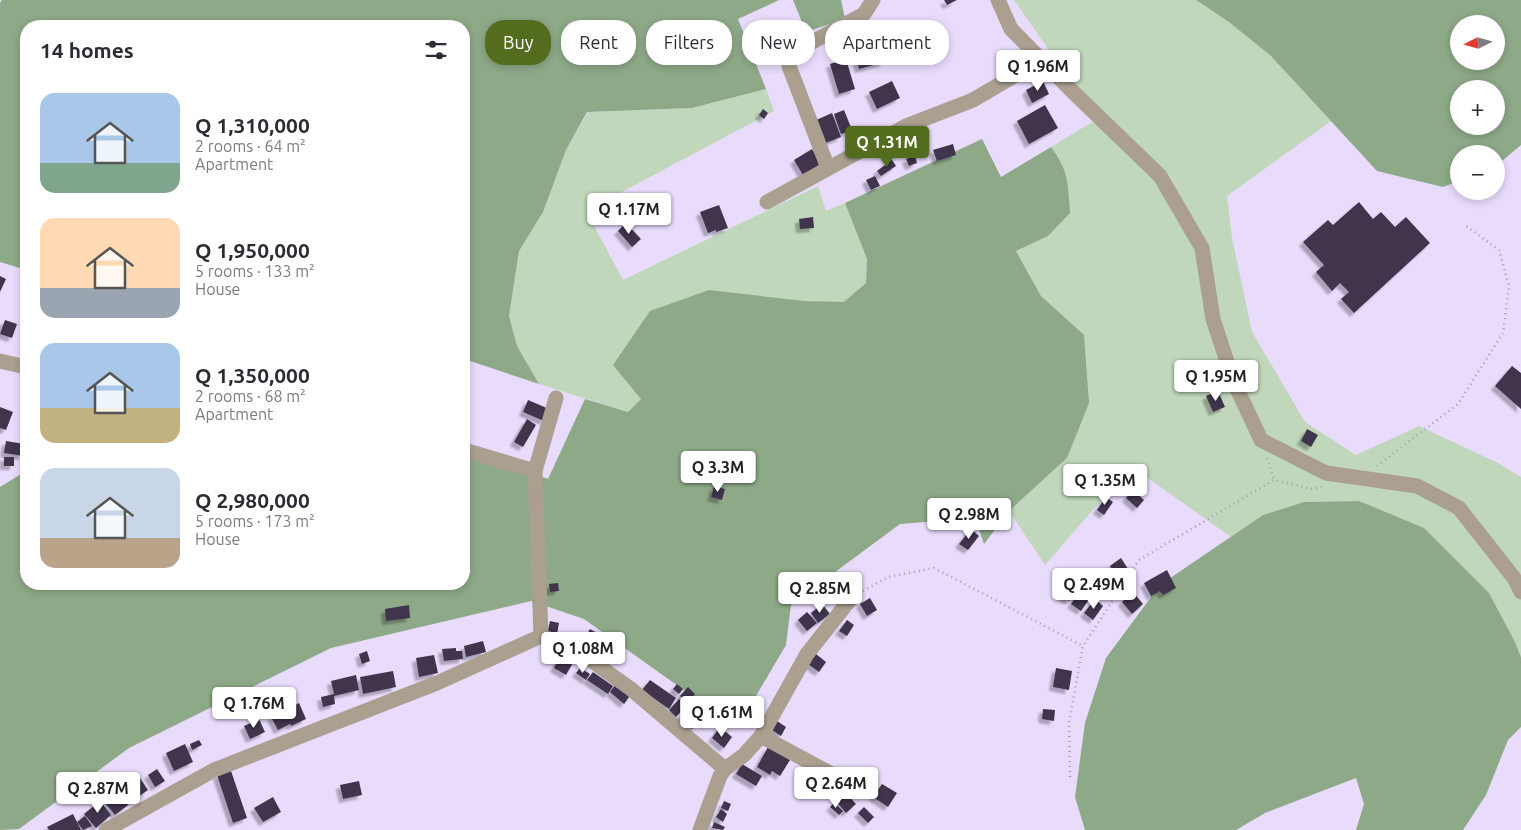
<!DOCTYPE html>
<html lang="en">
<head>
<meta charset="utf-8">
<style>
	:root { --surface:#fff; --page:#f7f7f7; --text:#2b2b33; --muted:#7c7c81; --accent:#546c1d }
	body { margin:0; font-family:Ubuntu,sans-serif; background:var(--page); color:var(--text); height:100vh; display:flex; flex-direction:column; font-size:19px; white-space:nowrap }
	* { box-sizing:border-box; margin:0 }
	p { font-size:16px; color:var(--muted) }
	.icon { flex:none; width:28px; height:28px; fill:none; stroke:currentColor; stroke-width:2; stroke-linecap:round; stroke-linejoin:round }
	.map { position:relative; flex:1; overflow:hidden }
	.sheet { position:absolute; left:20px; top:20px; width:450px; height:570px; display:flex; flex-direction:column; background:var(--surface); border-radius:20px; box-shadow:0 2px 8px #0003 }
	.sheet>* { flex:none }
	.banner { position:absolute; left:485px; top:20px; width:475px; height:45px; display:flex; gap:10px }
	.needle { width:32px; rotate:264deg }
	.fabs { position:absolute; left:1450px; top:15px; display:grid; gap:10px }
	.fabs a { display:grid; place-items:center; width:55px; height:55px; border-radius:50%; background:var(--surface); box-shadow:0 2px 8px #0003; font-size:25px }
	.price { position:absolute; translate:-50% -42px; padding:0 11px; border-radius:5px; background:#fff; color:#222; font-size:16px; line-height:32px; filter:drop-shadow(0 1px 2px #0008) }
	.price::after { content:''; position:absolute; left:50%; top:30px; width:15px; height:11px; margin-left:-8px; background:inherit; clip-path:polygon(0 0,100% 0,50% 100%) }
	.price.on { background:var(--accent); color:#fff }
	ul { padding:0; list-style:none }
	li { display:flex; align-items:center; gap:15px; height:125px; padding:0 20px }
	li span { display:grid; place-items:center; flex:none; width:140px; height:100px; border-radius:15px; color:#555 }
	li>.icon { margin-inline-start:auto }
	span .icon { width:60px; height:60px; fill:#fffc; stroke-width:1 }
	li b { font-size:21px }
	h2 { display:flex; justify-content:space-between; align-items:center; height:60px; padding:0 20px; font-size:21px }
	.tag { padding:0 18px; border-radius:20px; background:var(--surface); box-shadow:0 2px 8px #0003; font-size:18px; line-height:45px }
	.tag.on { background:var(--accent); color:#fff }
	.map>svg:first-child { display:block }
	.green { fill:#c0d7bb }
	.forest { fill:#8da987; fill-rule:evenodd }
	.building { fill:#3f344e; filter:url(#shadow) }
	.lines { fill:none; stroke-linecap:round; stroke-linejoin:round }
	.path { stroke:#a69cb5; stroke-width:2.5; stroke-dasharray:1 4; stroke-linecap:butt }
	.minor { stroke:#ab9f90; stroke-width:15 }
</style>
</head>
<body>
<div class="map">
<svg width="1521" height="830" viewBox="0 0 1521 830">
	<defs>
		<filter id="shadow"><feDropShadow dx="-4" dy="4" stdDeviation="1" flood-color="#0004"/></filter>
	</defs>
	<rect width="100%" height="100%" fill="#e8dbfc"/>
	<g class="green">
		<path d="M1014,0H1196L1229,22L1271,56L1331,121L1227,196L1232,238L1252,332L1305,422L1356,455L1419,426L1498,463L1521,477V657L1515,642L1489,593L1359,501L1304,502L1263,515L1231,537L1131,466L1045,565L1009,511L1067,458L1084,336L1041,296L1016,251L1048,236L1061,161L1051,147L1097,119Z"/>
		<path d="M766,89L774,111L586,211L623,280L818,186L826,211L845,203L867,259L866,283L844,303L804,301L641,399L628,412L539,384L517,346L509,316L519,250L543,212L566,150L588,112L692,108Z"/>
	</g>
	<g class="forest">
		<path d="M2,0H779L738,19L766,89L692,108L587,112L566,150L543,212L519,251L509,316L517,346L539,384L464,359V26H26V270L0,262V3Z"/>
		<path d="M793,0H841L845,19L806,32Z"/>
		<path d="M1196,0H1521V145L1496,166V154H1459V181L1443,187L1377,171L1271,56L1229,22ZM1459,24H1496V61H1459ZM1459,89H1496V126H1459Z"/>
		<path d="M982,139L1001,177L1051,147C1069,171 1068,184 1070,213L1048,236L1016,251L1041,296L1084,335L1089,403L1067,458L1009,511L984,544L975,518L900,524L827,578L812,584L791,605L786,645L737,728L584,619L531,601L331,648L129,748L19,829L0,830V487L26,471V584H464V448L548,479L585,399L628,412L641,399L613,365L650,311L709,290L804,301L844,302L866,283L867,259L845,203Z"/>
		<path d="M1359,501L1424,528L1489,593L1515,642L1521,657V727L1508,740L1486,795L1463,830H1356L1364,804L1356,778L1265,813L1236,830H1085L1075,797L1085,723L1106,658L1160,585L1263,515L1304,502Z"/>
	</g>
	<g class="building">
		<path d="M944,0H957L947,5Z"/>
		<path d="M793,23L799,28L791,38L797,44L791,49L782,40L788,34L785,32Z"/>
		<path d="M921,26L926,38L912,43L908,31Z"/>
		<path d="M873,27L878,40L860,48L855,35Z"/>
		<path d="M781,42L790,50L785,56L776,48Z"/>
		<path d="M880,46L885,62L859,69L855,53Z"/>
		<path d="M846,59L855,89L839,94L830,64Z"/>
		<path d="M892,81L900,98L877,109L869,92Z"/>
		<path d="M1043,81L1049,94L1032,103L1026,90Z"/>
		<path d="M1045,105L1058,128L1029,144L1017,121Z"/>
		<path d="M763,109L768,113L764,119L759,115Z"/>
		<path d="M844,110L852,130L841,134L834,114Z"/>
		<path d="M832,113L841,137L823,144L814,121Z"/>
		<path d="M953,144L956,155L937,161L933,150Z"/>
		<path d="M812,149L821,164L803,175L794,160Z"/>
		<path d="M915,156L917,163L909,166L906,159Z"/>
		<path d="M892,160L896,166L881,176L877,171Z"/>
		<path d="M875,176L880,186L871,190L866,180Z"/>
		<path d="M1359,202L1373,219L1381,212L1395,227L1406,217L1430,243L1354,313L1341,299L1349,292L1340,283L1332,291L1316,272L1324,265L1303,242L1328,220L1333,225Z"/>
		<path d="M719,205L728,228L716,232V230L708,233L700,212Z"/>
		<path d="M813,217L814,228L800,229L799,219Z"/>
		<path d="M626,223L641,239L632,247L618,231Z"/>
		<path d="M0,276L6,279L0,292Z"/>
		<path d="M5,320L17,324L12,338L0,334Z"/>
		<path d="M1512,366L1521,373V409L1495,386Z"/>
		<path d="M1218,391L1225,407L1213,412L1206,396Z"/>
		<path d="M528,400L549,409L544,421L523,412Z"/>
		<path d="M0,407L13,412L6,430L0,428Z"/>
		<path d="M527,419L536,425L523,447L514,442Z"/>
		<path d="M1307,429L1318,435L1311,447L1301,441Z"/>
		<path d="M6,441L24,444L23,456L4,453Z"/>
		<rect x="4" y="457" width="10" height="9"/>
		<path d="M714,486L725,489L722,500L711,497Z"/>
		<path d="M1133,490L1144,500L1137,508L1126,498Z"/>
		<path d="M1106,497L1113,502L1104,515L1097,510Z"/>
		<path d="M971,529L979,536L968,550L959,544Z"/>
		<path d="M1121,558L1128,569L1117,576L1110,566Z"/>
		<path d="M1167,570L1176,588L1163,595L1160,591L1151,596L1144,583Z"/>
		<path d="M1068,581L1078,589L1069,601L1059,594Z"/>
		<path d="M558,583L559,591L550,592L549,584Z"/>
		<path d="M1083,587L1093,594L1081,611L1071,604Z"/>
		<path d="M1133,592L1143,604L1132,614L1122,602Z"/>
		<path d="M870,598L877,610L867,616L860,604Z"/>
		<path d="M1095,599L1103,606L1093,620L1084,613Z"/>
		<path d="M822,604L830,614L818,623L811,613Z"/>
		<path d="M409,605L410,618L386,621L385,609Z"/>
		<path d="M807,612L817,623L807,631L798,620Z"/>
		<path d="M847,620L854,625L847,636L839,631Z"/>
		<path d="M550,621L559,623L557,634L548,631Z"/>
		<path d="M590,629L604,637L599,645L606,649L602,655L591,649L590,651L581,645Z"/>
		<path d="M483,641L486,652L466,657L464,646Z"/>
		<path d="M565,647L578,654L566,675L554,668Z"/>
		<path d="M456,648V651H462L463,659L444,661L442,649Z"/>
		<path d="M367,651L370,661L362,664L359,654Z"/>
		<path d="M816,654L826,662L819,672L808,664Z"/>
		<path d="M434,655L438,673L419,677L416,658Z"/>
		<path d="M580,668L590,674L586,680L576,673Z"/>
		<path d="M1056,668L1072,671L1069,690L1053,687Z"/>
		<path d="M393,671L396,687L363,694L360,677Z"/>
		<path d="M593,672L613,686L608,694L587,680Z"/>
		<path d="M356,675L359,690L334,696L335,704L323,707L321,697L334,694L331,681Z"/>
		<path d="M650,680L676,698L669,709L642,690Z"/>
		<path d="M618,681L632,693L624,704L610,692Z"/>
		<path d="M677,684L683,689L679,694L673,689Z"/>
		<path d="M688,687L695,694L688,702L680,696Z"/>
		<path d="M679,699L686,706L676,717L669,710Z"/>
		<path d="M299,703L306,719L291,726L290,724L278,730L271,717Z"/>
		<path d="M690,706L703,717L692,729L680,717Z"/>
		<path d="M1043,709L1055,710L1054,721L1042,719Z"/>
		<path d="M259,719L265,732L250,739L244,726Z"/>
		<path d="M774,719L786,727L781,736L769,728Z"/>
		<path d="M720,727L732,737L724,748L712,738Z"/>
		<path d="M199,740L202,745L192,750L190,744Z"/>
		<path d="M185,744L193,762L174,771L166,753Z"/>
		<path d="M768,747L790,760L780,776L772,771L770,775L757,767Z"/>
		<path d="M742,764L762,776L756,786L736,774Z"/>
		<path d="M157,769L165,781L155,787L148,775Z"/>
		<path d="M231,771L247,818L233,823L217,775Z"/>
		<path d="M136,772L148,790L129,803L117,785Z"/>
		<path d="M809,773L819,780L812,788L803,781Z"/>
		<path d="M359,781L362,795L343,799L340,785Z"/>
		<path d="M882,784L897,793L888,807L873,797Z"/>
		<path d="M845,792L856,804L846,813L836,801Z"/>
		<path d="M120,793L128,805L115,815L106,804Z"/>
		<path d="M273,797L281,812L263,822L254,808Z"/>
		<path d="M100,801L111,815L96,828L84,814Z"/>
		<path d="M724,801L731,804L728,811L721,808Z"/>
		<path d="M834,803L843,811L839,815L830,807Z"/>
		<path d="M864,807L874,817L868,823L858,813Z"/>
		<path d="M721,809L727,814L723,822L716,817Z"/>
		<path d="M73,814L81,830H49L47,827Z"/>
		<path d="M85,816L92,826L83,830L77,822Z"/>
		<path d="M714,822L725,827L723,830L712,828Z"/>
	</g>
	<g class="lines">
		<g class="path">
			<path d="M1267,458L1274,480"/>
			<path d="M1377,466L1458,404L1503,333L1509,286L1499,250L1466,226"/>
			<path d="M863,591L888,577L934,568L1083,646"/>
			<path d="M1070,777L1069,722L1083,646L1139,560L1274,480L1312,489L1322,487"/>
		</g>
		<g class="minor">
			<path d="M998,0L1011,29L1070,89L1160,176L1202,248L1213,319L1233,380L1261,440L1326,473L1417,486L1459,508L1514,578L1521,592"/>
			<path d="M828,168L789,66L794,52L864,14L873,0"/>
			<path d="M767,202L906,126L973,100L1041,60"/>
			<path d="M0,361L26,367"/>
			<path d="M464,450L535,471"/>
			<path d="M541,636L535,471L556,398"/>
			<path d="M761,736L854,786"/>
			<path d="M106,830L214,770L437,683L541,636L578,651L631,689L725,769"/>
			<path d="M700,830L720,776L725,769L744,755L761,736L807,654L852,597"/>
		</g>
	</g>
</svg>
<div class="fabs">
<a><svg class="needle" viewBox="-14 -14 28 28"><path d="M0-13l5 13h-10z" fill="#e53935"/><path d="M0 13l5-13h-10z" fill="#7c7c81"/></svg></a>
<a>+</a>
<a>−</a>
</div>
<b class="price" style="left:1038px;top:92px">Q 1.96M</b>
<b class="price on" style="left:887px;top:168px">Q 1.31M</b>
<b class="price" style="left:629px;top:235px">Q 1.17M</b>
<b class="price" style="left:1216px;top:402px">Q 1.95M</b>
<b class="price" style="left:718px;top:493px">Q 3.3M</b>
<b class="price" style="left:1105px;top:506px">Q 1.35M</b>
<b class="price" style="left:969px;top:540px">Q 2.98M</b>
<b class="price" style="left:1094px;top:610px">Q 2.49M</b>
<b class="price" style="left:820px;top:614px">Q 2.85M</b>
<b class="price" style="left:583px;top:674px">Q 1.08M</b>
<b class="price" style="left:254px;top:729px">Q 1.76M</b>
<b class="price" style="left:722px;top:738px">Q 1.61M</b>
<b class="price" style="left:836px;top:809px">Q 2.64M</b>
<b class="price" style="left:98px;top:814px">Q 2.87M</b>
<div class="banner">
<a class="tag on">Buy</a>
<a class="tag">Rent</a>
<a class="tag">Filters</a>
<a class="tag">New</a>
<a class="tag">Apartment</a>
</div>
<section class="sheet">
<h2>14 homes<svg class="icon" aria-label="filters" viewBox="0 0 24 24"><path d="M4 7h16M4 17h16"/><circle cx="9" cy="7" r="2"/><circle cx="15" cy="17" r="2"/></svg></h2>
<ul>
<li><span style="background:linear-gradient(#a9c7e8 70%,#7fa58c 0)"><svg class="icon" aria-label="home" viewBox="0 0 24 24"><path d="M3 11l9-7 9 7M6 9v11h12V9"/></svg></span><div><b>Q 1,310,000</b><p>2 rooms · 64 m²</p><p>Apartment</p></div></li>
<li><span style="background:linear-gradient(#ffd9b3 70%,#9aa5b1 0)"><svg class="icon" aria-label="home" viewBox="0 0 24 24"><path d="M3 11l9-7 9 7M6 9v11h12V9"/></svg></span><div><b>Q 1,950,000</b><p>5 rooms · 133 m²</p><p>House</p></div></li>
<li><span style="background:linear-gradient(#a9c7e8 65%,#c2b280 0)"><svg class="icon" aria-label="home" viewBox="0 0 24 24"><path d="M3 11l9-7 9 7M6 9v11h12V9"/></svg></span><div><b>Q 1,350,000</b><p>2 rooms · 68 m²</p><p>Apartment</p></div></li>
<li><span style="background:linear-gradient(#c9d6e8 70%,#b9a48a 0)"><svg class="icon" aria-label="home" viewBox="0 0 24 24"><path d="M3 11l9-7 9 7M6 9v11h12V9"/></svg></span><div><b>Q 2,980,000</b><p>5 rooms · 173 m²</p><p>House</p></div></li>
</ul>
</section>
</div>
</body>
</html>
